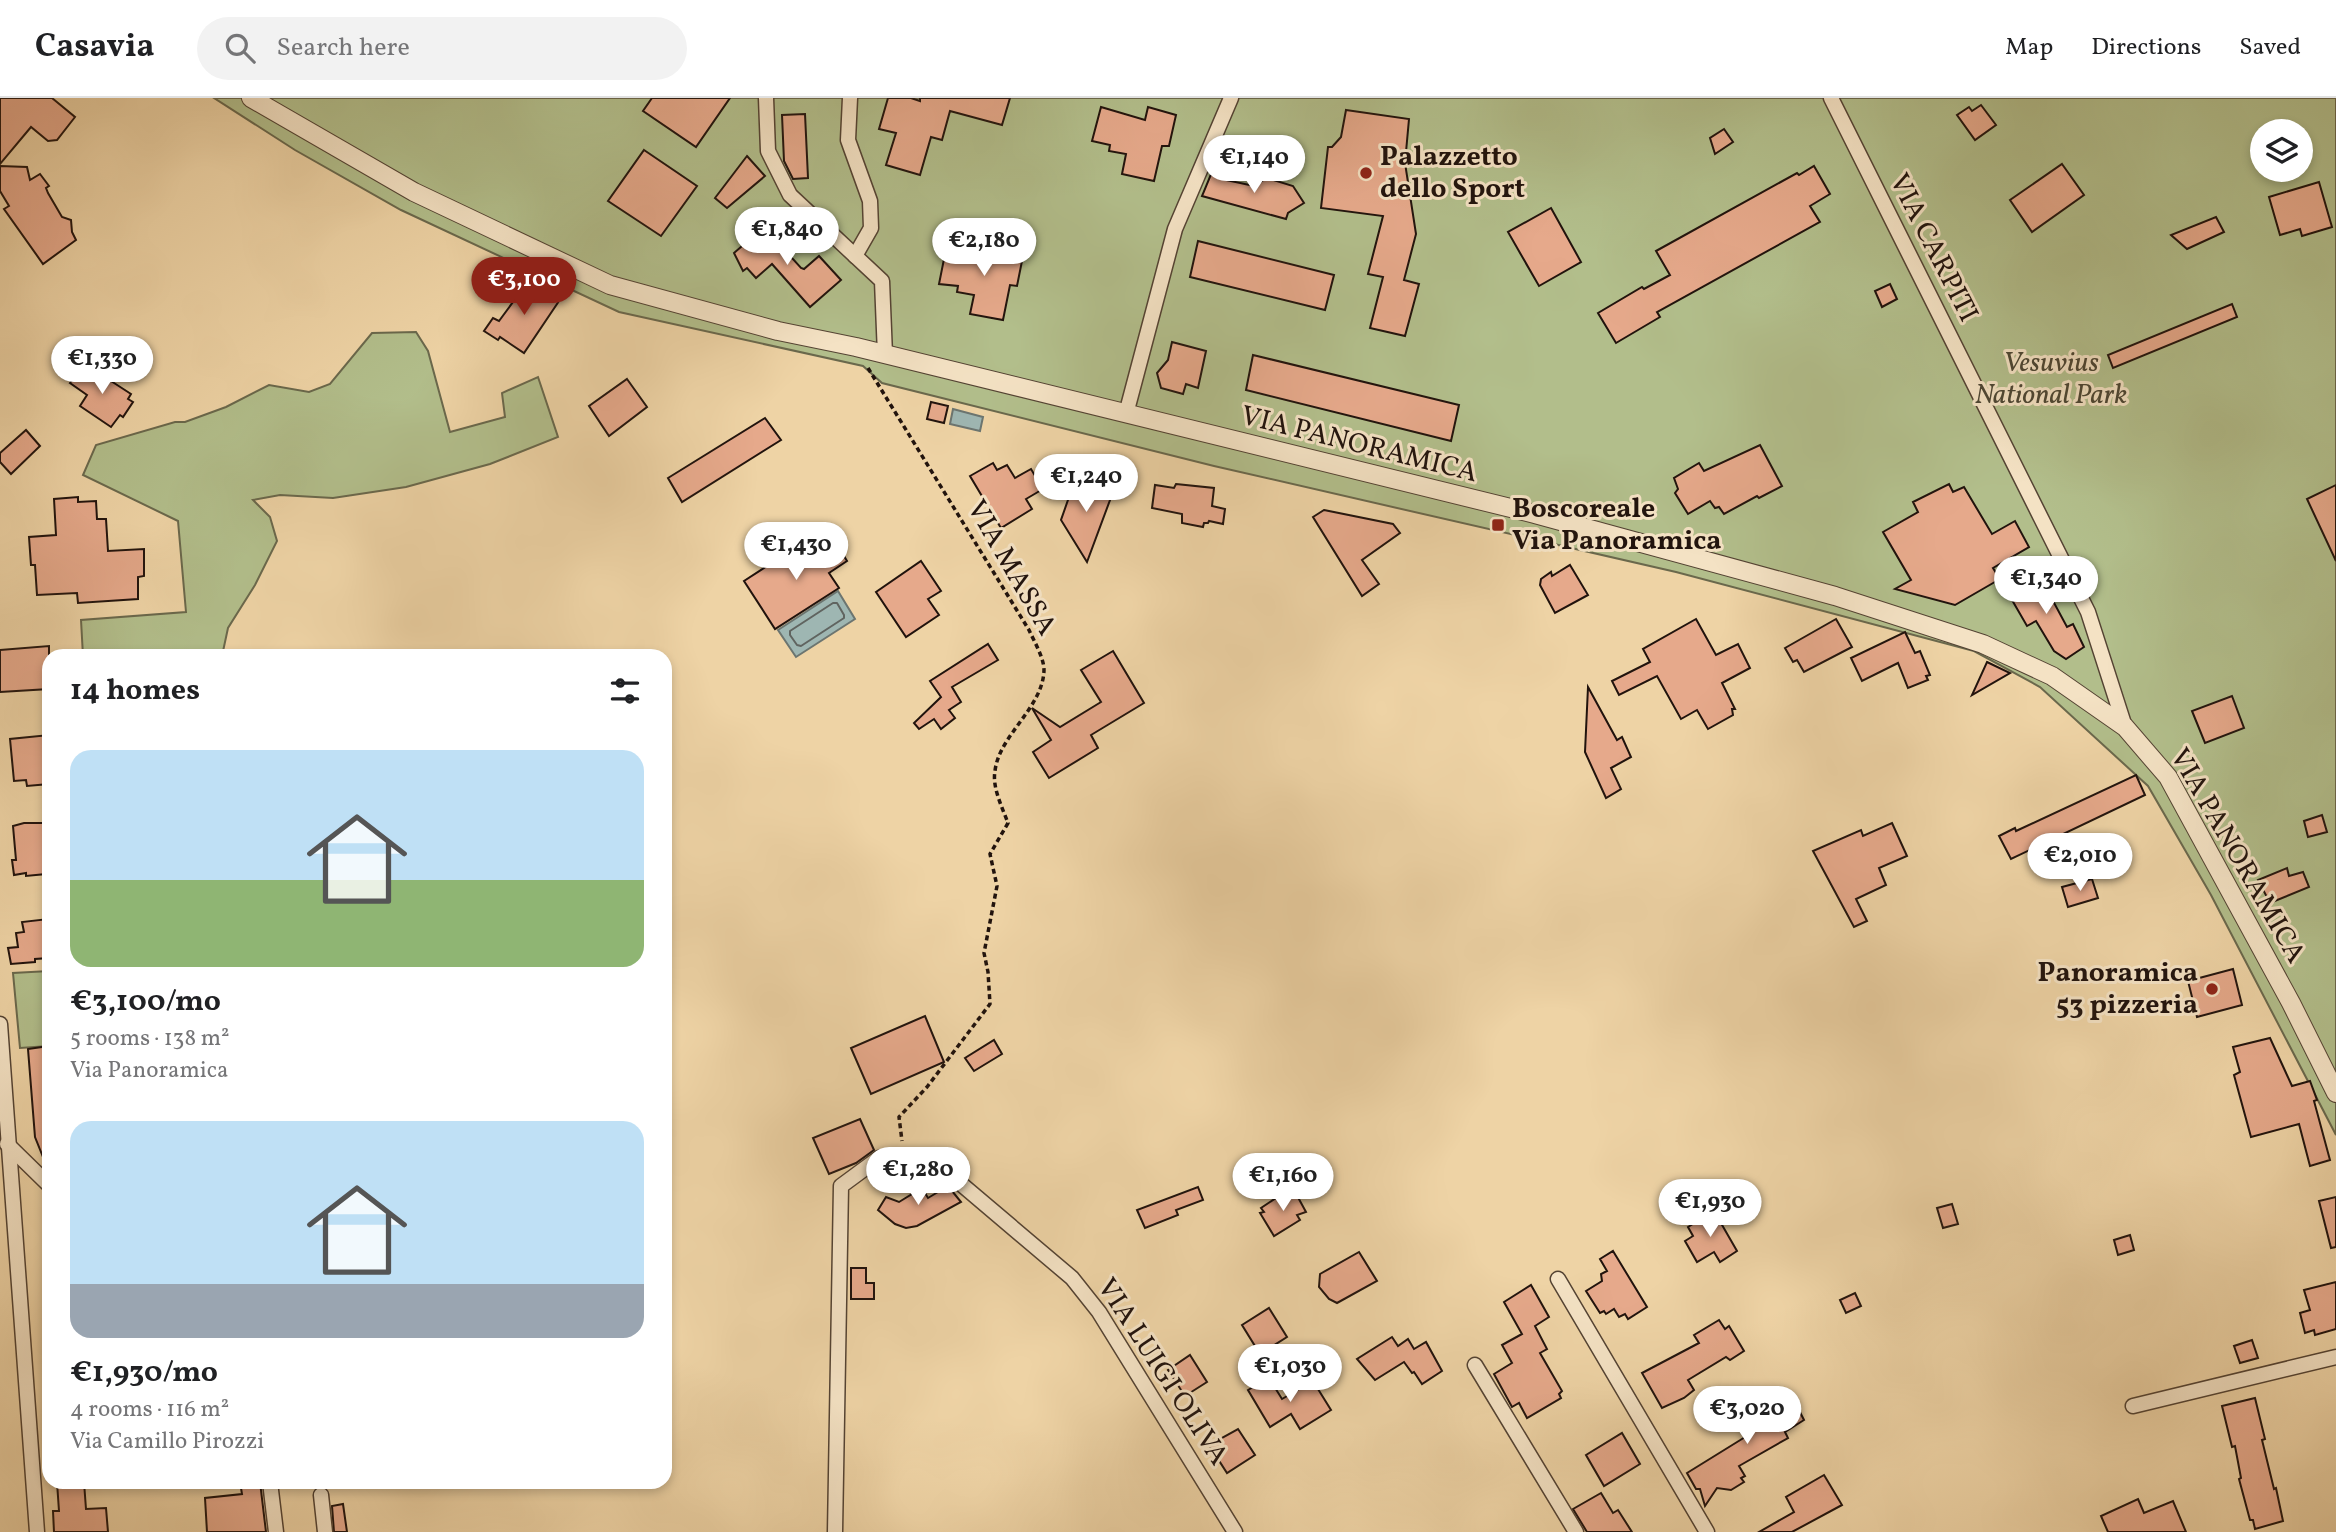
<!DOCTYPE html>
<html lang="en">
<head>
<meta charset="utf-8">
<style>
	:root { --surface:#fff; --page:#f2f2f2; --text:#202124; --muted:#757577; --line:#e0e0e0; --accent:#8f2418 }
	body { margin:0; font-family:Vollkorn,serif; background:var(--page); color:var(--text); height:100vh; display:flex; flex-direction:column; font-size:26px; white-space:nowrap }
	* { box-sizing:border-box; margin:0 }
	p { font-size:23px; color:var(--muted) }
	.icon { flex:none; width:38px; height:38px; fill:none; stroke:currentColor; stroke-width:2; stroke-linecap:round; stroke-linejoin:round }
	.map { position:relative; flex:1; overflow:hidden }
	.drawer { position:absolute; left:42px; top:551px; width:630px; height:840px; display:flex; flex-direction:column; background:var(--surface); border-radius:21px; box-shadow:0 4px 10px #0003 }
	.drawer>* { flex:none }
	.buttons { position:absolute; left:2250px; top:21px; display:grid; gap:14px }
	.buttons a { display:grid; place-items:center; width:63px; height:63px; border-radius:50%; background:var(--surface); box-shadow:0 4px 10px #0003; font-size:35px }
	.price { position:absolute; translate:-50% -60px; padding:0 16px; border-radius:24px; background:#fff; color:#222; font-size:23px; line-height:46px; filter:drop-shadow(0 2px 4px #0008) }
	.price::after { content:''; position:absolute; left:50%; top:42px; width:21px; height:16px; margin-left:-10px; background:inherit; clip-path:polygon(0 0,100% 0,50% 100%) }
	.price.selected { background:var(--accent); color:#fff }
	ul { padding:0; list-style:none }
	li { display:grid; align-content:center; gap:14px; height:371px; padding:0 28px }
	li span { display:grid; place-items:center; height:217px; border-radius:21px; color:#555 }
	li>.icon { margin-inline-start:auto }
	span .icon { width:126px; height:126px; fill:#fffc; stroke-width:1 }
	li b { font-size:30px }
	h2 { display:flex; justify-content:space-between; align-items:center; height:84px; padding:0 28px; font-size:30px }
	header { display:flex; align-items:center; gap:42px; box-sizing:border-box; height:98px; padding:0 35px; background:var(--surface); border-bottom:2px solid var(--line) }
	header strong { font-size:33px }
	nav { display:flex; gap:38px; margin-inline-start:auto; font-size:24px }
	.search { width:490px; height:63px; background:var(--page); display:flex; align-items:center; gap:18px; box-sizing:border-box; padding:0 24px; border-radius:38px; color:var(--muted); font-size:26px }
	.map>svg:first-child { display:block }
	.green { fill:#b2be8b; stroke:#6a684c; stroke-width:2; fill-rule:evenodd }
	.water { fill:#9eb6b2; stroke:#6c7570; stroke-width:2 }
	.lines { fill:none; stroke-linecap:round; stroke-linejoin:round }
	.shore { stroke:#606460; stroke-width:2 }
	.building { fill:#e6a98b; stroke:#21130d; stroke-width:2 }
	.minor-casing { stroke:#544333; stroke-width:17 }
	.tertiary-casing { stroke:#544333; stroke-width:20 }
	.path { stroke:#21130d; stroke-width:3.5; stroke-dasharray:5 3.5; stroke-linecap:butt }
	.minor { stroke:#f4e2c4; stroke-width:14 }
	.tertiary { stroke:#f4e2c4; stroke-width:18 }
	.poi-dot { fill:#8f2418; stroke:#f4e2c4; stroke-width:2.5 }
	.labels { text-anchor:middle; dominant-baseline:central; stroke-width:6; stroke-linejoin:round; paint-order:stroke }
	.poi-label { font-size:28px; font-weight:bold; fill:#21130d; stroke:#f4e2c4; text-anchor:start }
	.street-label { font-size:28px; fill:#21130d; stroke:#f4e2c4 }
	.park-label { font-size:28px; font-style:italic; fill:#4c4633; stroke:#f4e2c4 }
</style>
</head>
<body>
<header>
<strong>Casavia</strong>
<div class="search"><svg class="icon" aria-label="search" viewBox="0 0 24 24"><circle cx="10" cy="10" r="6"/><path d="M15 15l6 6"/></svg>Search here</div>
<nav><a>Map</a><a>Directions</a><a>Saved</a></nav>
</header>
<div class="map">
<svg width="2336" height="1434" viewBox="0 0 2336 1434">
	<rect width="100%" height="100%" fill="#eed3a5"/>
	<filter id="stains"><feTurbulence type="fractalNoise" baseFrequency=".00286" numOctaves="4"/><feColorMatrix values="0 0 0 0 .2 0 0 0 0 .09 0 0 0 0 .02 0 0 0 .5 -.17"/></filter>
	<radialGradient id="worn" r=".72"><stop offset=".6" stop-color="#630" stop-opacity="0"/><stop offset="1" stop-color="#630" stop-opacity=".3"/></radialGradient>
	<g class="green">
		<path d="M214,0H2336V1037L2211,797L2148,688L2040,589L1974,553L1676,474L1214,368L882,285L863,268L619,214L401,112L295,52ZM2263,33H2301V72H2263Z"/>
		<path d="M416,234L428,253L450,334L505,319L502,295L538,279L558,339L490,366L406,389L333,400L280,397L253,402L270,419L277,443L255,487L228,530L222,558H83L81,522L186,514L178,423L83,377L96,347L175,324H185L226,309L269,287L309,294L330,286L372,235Z"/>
		<path d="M49,873V948L20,950L13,875Z"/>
	</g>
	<g class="water">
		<path d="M953,311L983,319L980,333L950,326Z"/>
		<path d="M838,493L855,521L796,559L778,532Z"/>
	</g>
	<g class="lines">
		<path class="shore" d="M833,505H837L844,517V520L801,548L797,547L790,537V533Z"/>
	</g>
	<g class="building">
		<path d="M0,0H52L75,19L57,42L48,43L31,29L0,66Z"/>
		<path d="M652,0H730L696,49L643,13Z"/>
		<path d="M888,0H911L920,3V0H1010L1002,27L950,13L942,42L931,39L920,77L886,67L896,35L879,31Z"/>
		<path d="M1981,7L1996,27L1975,42L1957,17L1969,9L1972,13Z"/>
		<path d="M1101,9L1145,22L1148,9L1176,17L1169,48H1162L1154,83L1122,76L1126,56L1109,53L1110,47L1092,43Z"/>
		<path d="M1346,12L1409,21L1405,65L1416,136L1404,182L1419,186L1405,238L1370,230L1383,179L1368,176L1383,118L1321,110L1328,49H1332L1341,39Z"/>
		<path d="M805,16L808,80L793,81L784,63L782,17Z"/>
		<path d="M1724,31L1733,44L1715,56L1710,40Z"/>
		<path d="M644,52L697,88L661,138L608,103Z"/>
		<path d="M747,58L765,78L727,110L715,100Z"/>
		<path d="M2062,66L2084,97L2032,134L2010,102Z"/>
		<path d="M0,68L27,69L30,82L40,76L49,88L46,90L48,95L62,119L71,122L72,134L76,142L43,166L4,111L9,108L0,93Z"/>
		<path d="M1814,68L1830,96L1810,108L1820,124L1657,214L1660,219L1616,245L1598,215L1642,189L1644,191L1670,177L1656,153L1797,75L1799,77Z"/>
		<path d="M1214,69L1228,74L1226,82L1254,88L1265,81H1270L1293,88L1304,105L1288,115L1286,121L1202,98Z"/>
		<path d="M2319,84L2332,129L2302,138L2300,131L2280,137L2269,99Z"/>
		<path d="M1551,110L1581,164L1539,188L1508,134Z"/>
		<path d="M2216,119L2224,134L2187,151L2171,137Z"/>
		<path d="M764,129L801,170L804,171L819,158L841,182L810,209L772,166L756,180L747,170L743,173L734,155Z"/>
		<path d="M1198,143L1334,177L1325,212L1190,179Z"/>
		<path d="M993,148L1024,153L1017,188L1010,187L1003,222L970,216L974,197L957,194L958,188L939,186L946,151L991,159Z"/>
		<path d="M530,181L559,203L524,255L500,239L498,242L484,233L493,220L499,223Z"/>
		<path d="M1890,186L1897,201L1882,209L1875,193Z"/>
		<path d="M2232,206L2237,219L2113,270L2108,257Z"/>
		<path d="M1172,244L1206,253L1198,290L1186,286L1183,296L1161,290L1157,275L1168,262Z"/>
		<path d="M1253,257L1459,307L1451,343L1246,292Z"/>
		<path d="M81,270L88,274L91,270L131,296L128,301L133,304L123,319L120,317L111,329L80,308L87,297L70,285Z"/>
		<path d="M627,281L647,309L609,338L589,308Z"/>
		<path d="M931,304L948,308L944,325L927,321Z"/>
		<path d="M765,320L781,342L682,404L668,380Z"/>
		<path d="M26,332L40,348L11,376L0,364V355Z"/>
		<path d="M1760,347L1782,388L1759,400L1757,398L1724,416L1719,409L1715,410L1710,403L1688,416L1675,395L1678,391L1674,380L1699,365L1704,373Z"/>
		<path d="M993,365L997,372L1007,367L1015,380L1031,371L1043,391L1026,401L1032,411L1001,430L970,378Z"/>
		<path d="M1076,379L1113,394L1087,464L1061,422Z"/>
		<path d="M1176,386L1214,390L1212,408L1225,411L1223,426L1209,423L1208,425H1204L1203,429L1182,425V416L1152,410L1155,387L1174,390Z"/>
		<path d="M1949,386L1953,394L1964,389L1992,436L2015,423L2029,449L1993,470L2000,481L1955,507L1895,491L1911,482L1883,434L1918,414L1913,404Z"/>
		<path d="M2336,387V463L2307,401Z"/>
		<path d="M78,399V404L96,403L97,421H106L108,453L144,451V478L138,479V501L78,505L77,495L37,497L35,467H31L29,439L56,437L54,401Z"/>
		<path d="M1324,412L1393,426L1400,435L1362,462L1379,486L1362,498L1313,419Z"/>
		<path d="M829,442L836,452L839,450L847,463L829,475L839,490L775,531L744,483L787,455L789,459L809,446L813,452Z"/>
		<path d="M921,463L941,493L928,501L939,517L906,539L876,494Z"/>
		<path d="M1570,467L1588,497L1555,515L1540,487L1541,481L1551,474L1552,478Z"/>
		<path d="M2038,475L2067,529L2073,526L2084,549L2066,561L2054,553L2036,523L2027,528L2008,495Z"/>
		<path d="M1696,521L1716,557L1738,546L1750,570L1722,585L1735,611H1732L1733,617L1708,631L1697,612L1681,621L1657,578L1619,597L1612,583L1650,564L1643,551Z"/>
		<path d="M1836,521L1852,549L1804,574L1797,562L1793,564L1785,550Z"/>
		<path d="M1905,534L1915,555L1920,553L1930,577L1926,578L1928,582L1908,590L1898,565L1862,583L1851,560Z"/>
		<path d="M988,546L998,562L952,589L961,604L949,612L955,620L941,631L934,621L919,631L914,625L941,599L930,583Z"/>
		<path d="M49,548V591L0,594V552Z"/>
		<path d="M1113,553L1144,605L1091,637L1098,650L1049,680L1033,654L1051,642L1032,610L1060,629L1101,604L1081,572Z"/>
		<path d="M1987,564L2010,575L1972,597Z"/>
		<path d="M1588,589L1617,642L1622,639L1631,659L1611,670L1621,691L1606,700L1585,654Z"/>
		<path d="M2232,598L2244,630L2205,645L2192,613Z"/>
		<path d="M49,637V686L27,688L26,682L14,683L10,641Z"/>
		<path d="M2136,677L2145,697L2011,761L1999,738L2015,730L2016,733Z"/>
		<path d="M2322,717L2327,734L2308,739L2304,723Z"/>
		<path d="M24,725H43L45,762H49V771L46,772V776L26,778V775L14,777L12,762H16L13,728Z"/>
		<path d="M1892,725L1907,758L1879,770L1886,787L1856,801L1867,823L1854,829L1813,753L1861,732L1863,738Z"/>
		<path d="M2287,770L2289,778L2303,774L2309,789L2270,805L2258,782Z"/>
		<path d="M2092,781L2098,800L2068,809L2062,789Z"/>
		<path d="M48,821L49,860L35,861V864L11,866L8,850L18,849L16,835L24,834L22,824Z"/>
		<path d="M2233,871L2242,907L2197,919L2188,883Z"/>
		<path d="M925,918L944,964L871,996L851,950Z"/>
		<path d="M2270,940L2292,988L2310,983L2317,1002L2314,1003L2330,1062L2310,1068L2299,1026L2251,1039L2234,977L2240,974L2233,949Z"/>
		<path d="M994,942L1002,956L974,973L965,960Z"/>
		<path d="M49,948V1074L35,1039L28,951Z"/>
		<path d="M860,1021L874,1052L856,1065L829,1076L813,1040Z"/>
		<path d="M948,1088L961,1104L917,1128L906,1130L895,1126L878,1112L886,1099L899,1104L922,1090L928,1100Z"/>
		<path d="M1198,1089L1203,1102L1176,1112L1178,1117L1145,1130L1137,1112Z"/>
		<path d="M1294,1092L1306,1114L1297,1117L1300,1122L1274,1138L1260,1115L1264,1114L1261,1110L1279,1098L1281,1100Z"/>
		<path d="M2336,1099V1149L2331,1150L2319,1103Z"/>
		<path d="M1952,1106L1958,1126L1943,1130L1937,1110Z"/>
		<path d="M1714,1113L1737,1153L1720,1164L1714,1154L1697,1164L1685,1143L1693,1138L1688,1129Z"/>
		<path d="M2130,1137L2134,1152L2118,1157L2114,1142Z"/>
		<path d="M1613,1153L1647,1209L1628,1221L1625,1216L1619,1219L1614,1211L1606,1216L1604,1213L1600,1215L1586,1193L1602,1183L1601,1176L1607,1173L1600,1161Z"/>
		<path d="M1359,1154L1377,1183L1337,1205L1329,1201L1319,1189L1320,1176Z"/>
		<path d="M851,1170H866V1185H874V1201H851Z"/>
		<path d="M2336,1184V1231L2315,1237L2314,1232L2305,1235L2300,1215L2310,1212L2304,1192Z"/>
		<path d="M1531,1187L1549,1219L1535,1228L1547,1251L1540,1255L1562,1293L1559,1296L1561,1300L1527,1320L1519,1305L1512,1309L1494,1276L1512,1265L1502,1247L1522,1236L1504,1204Z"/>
		<path d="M1855,1195L1861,1208L1846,1215L1840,1202Z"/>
		<path d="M1269,1210L1287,1239L1260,1256L1242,1227Z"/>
		<path d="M1719,1222L1725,1231L1729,1228L1744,1253L1730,1262L1726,1259L1688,1282L1694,1292L1684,1300L1662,1310L1642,1275L1699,1245L1694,1237Z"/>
		<path d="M1392,1239L1398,1248L1408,1241L1414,1251L1426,1244L1442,1273L1422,1286L1414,1274L1412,1275L1404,1264L1375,1282L1357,1261Z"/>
		<path d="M2252,1242L2258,1260L2240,1265L2234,1248Z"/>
		<path d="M1190,1257L1207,1284L1185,1298L1168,1272Z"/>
		<path d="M1269,1280L1282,1301L1313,1283L1331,1312L1300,1331L1291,1316L1270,1329L1248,1292Z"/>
		<path d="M1789,1293L1804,1322L1785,1334L1788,1340L1739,1368L1745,1378L1741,1380L1744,1384L1731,1392L1717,1390L1705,1408L1700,1391H1696L1687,1375L1750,1336L1741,1321Z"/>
		<path d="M2255,1300L2265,1341L2262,1342L2274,1391L2276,1390L2283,1423L2255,1431L2253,1422H2250L2239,1381L2241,1380L2235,1348L2232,1349L2222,1308Z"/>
		<path d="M1238,1331L1255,1357L1227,1375L1209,1347Z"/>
		<path d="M1622,1335L1640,1366L1604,1388L1586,1357Z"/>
		<path d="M1824,1377L1842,1407L1792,1434H1759L1794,1414L1786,1399Z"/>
		<path d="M57,1384H84L86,1411L106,1410L108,1434H54L53,1413H59Z"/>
		<path d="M240,1384H260L266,1434H207L205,1400L242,1396Z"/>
		<path d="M1601,1395L1613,1415L1618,1412L1632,1434H1587L1573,1411Z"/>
		<path d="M2138,1401L2144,1415L2173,1403L2186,1434H2108L2101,1418Z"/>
		<path d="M343,1406L347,1434H334L332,1408Z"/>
	</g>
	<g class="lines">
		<defs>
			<g id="minor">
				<path d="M766,0L768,53L790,97L882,183L885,257"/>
				<path d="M850,0L848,42L870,103L871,130L855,158"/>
				<path d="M1831,0L2088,514L2125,629"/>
				<path d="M1126,316L1175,131L1231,0"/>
				<path d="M0,926L37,1434"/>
				<path d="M7,1046L49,1087"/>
				<path d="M1558,1181L1707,1434"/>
				<path d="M1475,1267L1576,1434"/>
				<path d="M2133,1308L2336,1259"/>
				<path d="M270,1384L276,1434"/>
				<path d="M321,1397L325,1434"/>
				<path d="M835,1434L841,1088L879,1060L928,1058L1072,1180L1099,1214L1235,1434"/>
			</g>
			<path id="tertiary" d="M251,0L414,94L610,187L778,233L856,249L1535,416L1835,498L1983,546L2052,578L2125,629L2168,679L2291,905L2336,995"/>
		</defs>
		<use href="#minor" class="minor-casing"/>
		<use href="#tertiary" class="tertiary-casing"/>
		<path class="path" d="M868,270L1029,532C1034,543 1044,560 1044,572C1043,610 999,637 995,673C992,689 1002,709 1008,725L990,756L997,788L984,855L988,874L990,906L927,989L899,1019L902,1043"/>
		<use href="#minor" class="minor"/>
		<use href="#tertiary" class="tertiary"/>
	</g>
	<g class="poi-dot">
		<circle cx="1366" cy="75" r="7"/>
		<rect x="1491" y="420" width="14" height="14" rx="3.5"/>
		<circle cx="2212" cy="891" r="7"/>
	</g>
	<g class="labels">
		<g class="poi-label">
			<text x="1380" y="59">Palazzetto<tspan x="1380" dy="32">dello Sport</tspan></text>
			<text x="1512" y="411">Boscoreale<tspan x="1512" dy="32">Via Panoramica</tspan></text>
			<text x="2198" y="875" text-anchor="end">Panoramica<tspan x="2198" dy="32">53 pizzeria</tspan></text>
		</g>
		<g class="street-label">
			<text transform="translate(1933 150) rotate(63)">VIA CARPITI</text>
			<text transform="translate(1359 347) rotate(14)">VIA PANORAMICA</text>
			<text transform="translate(1011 470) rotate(60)">VIA MASSA</text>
			<text transform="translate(2237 758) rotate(60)">VIA PANORAMICA</text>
			<text transform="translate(1162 1274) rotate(57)">VIA LUIGI OLIVA</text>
		</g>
		<g class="park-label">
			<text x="2051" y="265">Vesuvius<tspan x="2051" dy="32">National Park</tspan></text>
		</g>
	</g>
	<rect width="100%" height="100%" filter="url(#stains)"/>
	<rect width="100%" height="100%" fill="url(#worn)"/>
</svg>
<div class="buttons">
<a><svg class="icon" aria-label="layers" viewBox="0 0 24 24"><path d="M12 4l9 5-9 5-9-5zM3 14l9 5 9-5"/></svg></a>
</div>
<b class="price" style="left:1254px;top:97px">€1,140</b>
<b class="price" style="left:787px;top:169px">€1,840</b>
<b class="price" style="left:984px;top:180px">€2,180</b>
<b class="price selected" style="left:524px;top:219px">€3,100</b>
<b class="price" style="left:102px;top:298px">€1,330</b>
<b class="price" style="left:1086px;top:416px">€1,240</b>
<b class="price" style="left:796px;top:484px">€1,430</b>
<b class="price" style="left:2046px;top:518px">€1,340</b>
<b class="price" style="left:2080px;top:795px">€2,010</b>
<b class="price" style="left:918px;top:1109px">€1,280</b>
<b class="price" style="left:1283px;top:1115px">€1,160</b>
<b class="price" style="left:1710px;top:1141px">€1,930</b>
<b class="price" style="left:1290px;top:1306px">€1,030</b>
<b class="price" style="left:1747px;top:1348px">€3,020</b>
<section class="drawer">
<h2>14 homes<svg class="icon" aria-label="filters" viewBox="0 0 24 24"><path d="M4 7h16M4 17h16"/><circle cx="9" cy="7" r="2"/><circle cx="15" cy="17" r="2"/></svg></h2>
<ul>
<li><span style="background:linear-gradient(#bfe0f5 60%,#8fb573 0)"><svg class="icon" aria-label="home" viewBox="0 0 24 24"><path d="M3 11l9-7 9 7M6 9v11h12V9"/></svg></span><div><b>€3,100/mo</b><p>5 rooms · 138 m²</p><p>Via Panoramica</p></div></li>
<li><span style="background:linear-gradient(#bfe0f5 75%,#9aa5b1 0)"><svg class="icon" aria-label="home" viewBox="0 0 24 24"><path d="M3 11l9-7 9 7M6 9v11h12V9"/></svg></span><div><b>€1,930/mo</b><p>4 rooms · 116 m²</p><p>Via Camillo Pirozzi</p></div></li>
</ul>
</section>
</div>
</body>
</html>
